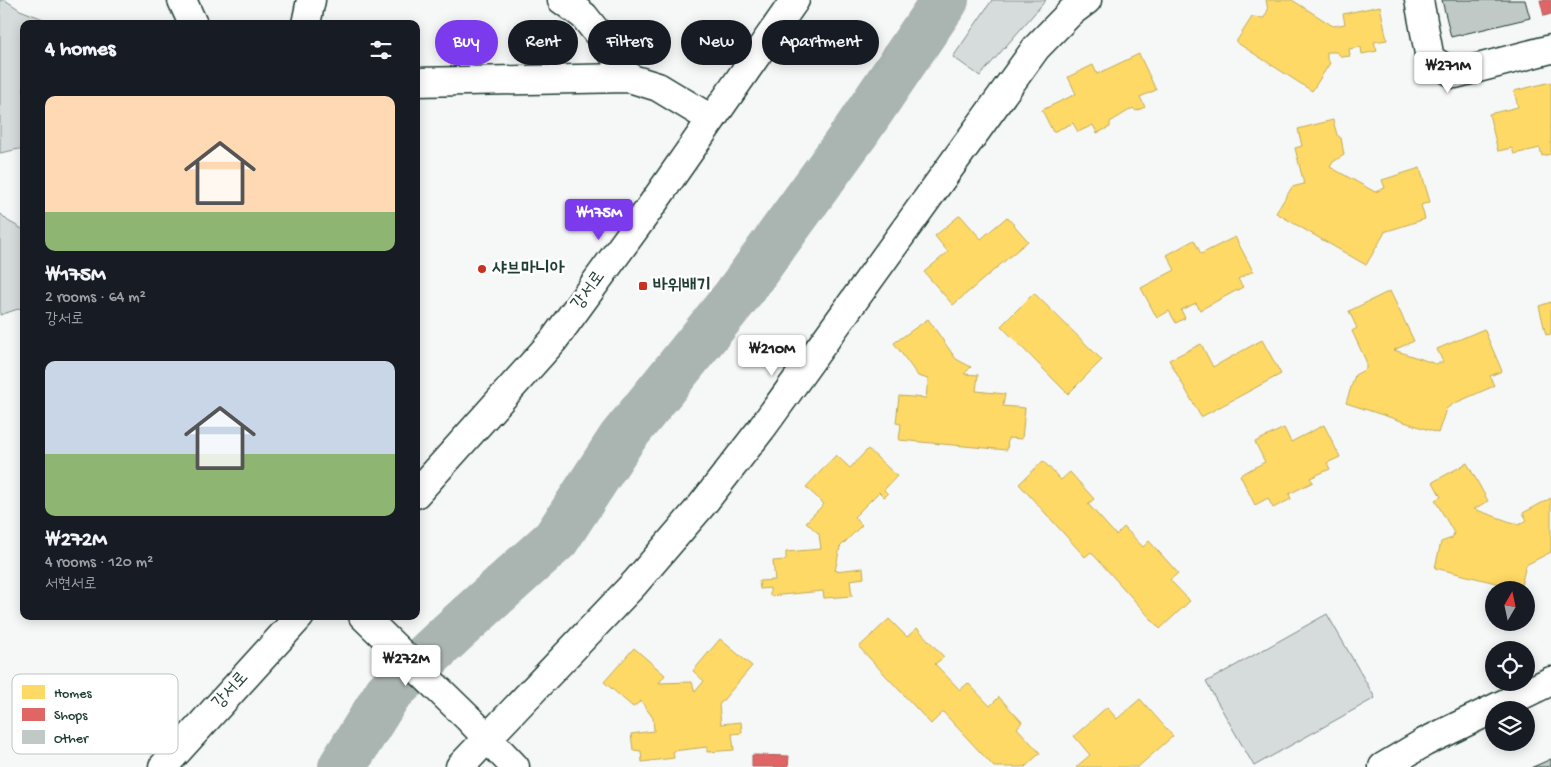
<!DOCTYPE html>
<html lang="en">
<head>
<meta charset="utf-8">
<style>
	:root { --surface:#171b24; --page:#242831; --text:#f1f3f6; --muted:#9ea1a6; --accent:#7c3aed }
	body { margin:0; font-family:"Gochi Hand","Poor Story",sans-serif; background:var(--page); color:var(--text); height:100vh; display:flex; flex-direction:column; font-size:19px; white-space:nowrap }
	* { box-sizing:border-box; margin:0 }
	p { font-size:16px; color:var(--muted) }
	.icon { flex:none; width:28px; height:28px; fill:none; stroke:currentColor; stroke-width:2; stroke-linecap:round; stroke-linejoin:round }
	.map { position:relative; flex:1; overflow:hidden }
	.sheet { position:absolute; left:20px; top:20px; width:400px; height:600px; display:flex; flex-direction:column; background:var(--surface); border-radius:10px; box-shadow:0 2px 12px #0003 }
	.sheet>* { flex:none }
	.hud { position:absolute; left:435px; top:20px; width:475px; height:45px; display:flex; gap:10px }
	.needle { width:32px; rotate:9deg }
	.fabs { position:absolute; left:1485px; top:581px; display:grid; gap:10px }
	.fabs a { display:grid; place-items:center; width:50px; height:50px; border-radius:50%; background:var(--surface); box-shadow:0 2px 12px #0003; font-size:25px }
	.price { position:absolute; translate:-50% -42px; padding:0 11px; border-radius:5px; background:#fff; color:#222; font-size:16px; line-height:32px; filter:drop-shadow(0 1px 2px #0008) }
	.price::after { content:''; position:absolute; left:50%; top:30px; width:15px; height:11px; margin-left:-8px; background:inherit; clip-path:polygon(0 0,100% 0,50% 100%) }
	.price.on { background:var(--accent); color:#fff }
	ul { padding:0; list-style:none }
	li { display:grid; align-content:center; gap:10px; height:265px; padding:0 25px }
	li span { display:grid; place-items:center; height:155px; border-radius:10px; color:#555 }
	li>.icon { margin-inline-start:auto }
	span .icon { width:90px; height:90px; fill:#fffc; stroke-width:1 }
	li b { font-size:21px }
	h2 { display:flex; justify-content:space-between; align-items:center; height:60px; padding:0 25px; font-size:21px }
	.chip { padding:0 18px; border-radius:22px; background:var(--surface); box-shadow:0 2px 12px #0003; font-size:18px; line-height:45px }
	.chip.on { background:var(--accent); color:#fff }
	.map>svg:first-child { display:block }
	.green { fill:#d6dcdb; stroke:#7a8c88 }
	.homes { fill:#ffd966; stroke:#bcaa57 }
	.shops { fill:#e06666; stroke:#a65a57 }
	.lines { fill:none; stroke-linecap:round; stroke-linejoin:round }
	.river { stroke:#aab5b1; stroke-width:48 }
	.building { fill:#c0c9c6; stroke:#1f3d34 }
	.minor-casing { stroke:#1f3d34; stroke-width:31 }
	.minor { stroke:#fff; stroke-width:28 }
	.poi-dot { fill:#c8321e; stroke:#fff; stroke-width:2 }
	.labels { text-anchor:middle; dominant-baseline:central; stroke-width:5; stroke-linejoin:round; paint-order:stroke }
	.poi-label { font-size:18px; font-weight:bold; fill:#1f3d34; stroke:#fff; text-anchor:start }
	.street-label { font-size:18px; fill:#1f3d34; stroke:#fff }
	.key { fill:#fff; stroke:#bcc5c2; stroke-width:1 }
	.key-label { font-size:14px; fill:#1f3d34 }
</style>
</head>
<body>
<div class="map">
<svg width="1551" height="767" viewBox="0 0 1551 767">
	<rect width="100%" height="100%" fill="#f6f7f7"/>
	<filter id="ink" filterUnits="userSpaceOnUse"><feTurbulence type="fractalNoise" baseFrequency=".02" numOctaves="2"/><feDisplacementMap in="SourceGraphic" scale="10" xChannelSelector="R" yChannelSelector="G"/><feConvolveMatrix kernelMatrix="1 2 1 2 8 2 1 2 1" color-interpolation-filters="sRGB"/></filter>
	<g filter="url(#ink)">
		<g class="green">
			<path d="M0,0H5L20,10L56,24H24V148L0,153Z"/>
			<path d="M992,0H1046L980,76L953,57Z"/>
			<path d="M0,213L8,221L24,230V307L0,315Z"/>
			<path d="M1327,614L1375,698L1254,766L1206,682Z"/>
		</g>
		<g class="homes">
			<path d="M1266,0H1292L1333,26L1345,24L1343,14L1380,6L1387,40L1374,42L1377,51L1362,54L1361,47L1349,49L1350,56L1342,57L1336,52H1327V59L1330,63L1312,91L1236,42L1252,17L1264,18L1268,10Z"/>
			<path d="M1139,54L1156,90L1140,97L1145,107L1136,111L1133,108L1110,122V127L1097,133L1093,125L1078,132L1073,123L1053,132L1042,110L1076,94L1068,77L1093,65L1097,74Z"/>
			<path d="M1551,82V154L1542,156L1540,148L1514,154L1512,148L1498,151L1489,114L1518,107L1514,91Z"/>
			<path d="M1333,120L1337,135L1341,138L1344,155L1333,162L1330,167L1375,192L1385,188L1382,180L1420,168L1430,202L1421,205L1425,219L1384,232V234L1366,265L1276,213L1292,187L1304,184L1295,148L1302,146L1298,129Z"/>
			<path d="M960,215L981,239L1007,217L1028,241L953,305L924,272L948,252L935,236Z"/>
			<path d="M1235,237L1253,271L1238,279L1243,287L1200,310L1196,303L1181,310L1185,318L1176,323L1169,311L1157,318L1141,288L1175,270L1167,255L1194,240L1201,254Z"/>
			<path d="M1390,291L1414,341L1394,350L1436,364L1443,362L1437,349L1484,329L1502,371L1490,376L1494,386L1453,404L1446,409L1438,433L1346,403L1355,375L1366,369V361L1352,331L1357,328L1349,311Z"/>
			<path d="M1034,293L1102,360L1068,394L1001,326Z"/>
			<path d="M1551,302V334L1546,335L1539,306Z"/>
			<path d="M928,319L956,359L971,367L964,374L978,375L976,391L1005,394L1003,406L1025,408L1022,439L1008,438L1007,450L899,440L901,424L896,423L899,396L926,398L928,379L918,376L894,343Z"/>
			<path d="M1262,340L1281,374L1201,417L1169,360L1201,344L1213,367Z"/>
			<path d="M1324,425L1340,457L1327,463L1330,469L1310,478L1313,482L1289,494L1291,499L1273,508L1268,498L1255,505L1240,475L1265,462L1255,442L1284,428L1291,442Z"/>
			<path d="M868,449L897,476L884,490L888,494L884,497L879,492L854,517L862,525L840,547L835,571L863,568L864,578L850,580L852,596L824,598L823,591L770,596V588L760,589L759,581L775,580L773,561L786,560V552L821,549L819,534L806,522L824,504L806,487L836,455L850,468Z"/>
			<path d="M1043,461L1061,480L1070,472L1094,499L1088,504L1116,535L1124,527L1143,547L1149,541L1178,573L1170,580L1190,601L1160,629L1091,552L1085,557L1019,484Z"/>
			<path d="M1467,463L1488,501L1474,509L1519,525L1527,520L1523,513L1551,498V552L1526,565L1520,589L1435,568L1441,542L1452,538L1454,533L1435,500L1441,497L1433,482Z"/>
			<path d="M889,619L907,637L917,628L944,657L935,664L960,690L968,683L990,706L999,697L1022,722L1017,728L1040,753L1025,767H994L943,712L931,724L859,647Z"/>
			<path d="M720,639L752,666L719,705L721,724L741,722L742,733L732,734L734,750L707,752V747L673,751L674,758L642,762L641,751L633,750L631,734L654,731L653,718L641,701L633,707L604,682L634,648L665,675L659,683L692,682L695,692L704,681L693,671Z"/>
			<path d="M1140,699L1173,736L1138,767H1076L1090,755L1074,736L1107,707L1117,719Z"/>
		</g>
		<g class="shops">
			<path d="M1540,0H1551V14L1544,16Z"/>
			<path d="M752,755L789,756L788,767H752Z"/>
		</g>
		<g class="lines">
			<path class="river" d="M342,767L388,693L454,631L556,539L622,438L735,298L855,133L945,0"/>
		</g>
		<g class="building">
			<path d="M1442,0H1525L1530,18L1451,37Z"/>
			<path d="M1551,759V767H1533Z"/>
		</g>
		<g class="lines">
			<defs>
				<g id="minor">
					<path d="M182,0L193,24"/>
					<path d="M562,0L584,16L610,49L629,78"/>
					<path d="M1419,0L1430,59L1455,74L1551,49"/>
					<path d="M306,24L311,0"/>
					<path d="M416,82L629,78L658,87L711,119"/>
					<path d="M416,494L553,341L647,212L795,0"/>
					<path d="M363,616L469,719L515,767"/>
					<path d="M163,767L300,616"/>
					<path d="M460,767L635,583L702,505L762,428L1036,48L1071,12L1087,0"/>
					<path d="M1383,767L1425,742L1551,681"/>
				</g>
			</defs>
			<use href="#minor" class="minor-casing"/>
			<use href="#minor" class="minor"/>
		</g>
	</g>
	<g class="poi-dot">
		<circle cx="482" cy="269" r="5"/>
		<rect x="638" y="281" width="10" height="10" rx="2.5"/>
	</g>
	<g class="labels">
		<g class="poi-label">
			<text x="492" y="269">샤브마니아</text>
			<text x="653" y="286">바위배기</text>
		</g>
		<g class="street-label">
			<text transform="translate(589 291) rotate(-54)">강서로</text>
			<text transform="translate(231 691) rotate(-48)">강서로</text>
		</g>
	</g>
	<rect x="12" y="674" width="166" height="80" rx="8" class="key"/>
	<rect x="22" y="685" width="23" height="14" fill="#ffd966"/>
	<rect x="22" y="708" width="23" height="13" fill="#e06666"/>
	<rect x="22" y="730" width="23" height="14" fill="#c0c9c6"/>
	<g class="key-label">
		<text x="54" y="697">Homes</text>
		<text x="54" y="719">Shops</text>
		<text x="54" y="742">Other</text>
	</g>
</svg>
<div class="fabs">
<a><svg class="needle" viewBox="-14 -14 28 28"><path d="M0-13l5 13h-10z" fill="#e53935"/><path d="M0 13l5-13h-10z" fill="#9ea1a6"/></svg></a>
<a><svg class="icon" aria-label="locate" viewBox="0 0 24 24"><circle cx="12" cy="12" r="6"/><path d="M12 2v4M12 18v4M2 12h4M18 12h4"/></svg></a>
<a><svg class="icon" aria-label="layers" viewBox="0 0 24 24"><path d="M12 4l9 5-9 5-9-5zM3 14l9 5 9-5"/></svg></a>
</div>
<b class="price" style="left:1448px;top:94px">₩271M</b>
<b class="price on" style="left:599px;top:241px">₩175M</b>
<b class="price" style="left:772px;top:377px">₩210M</b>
<b class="price" style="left:406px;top:687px">₩272M</b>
<div class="hud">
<a class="chip on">Buy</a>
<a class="chip">Rent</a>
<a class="chip">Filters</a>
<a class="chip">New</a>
<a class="chip">Apartment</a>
</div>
<section class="sheet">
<h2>4 homes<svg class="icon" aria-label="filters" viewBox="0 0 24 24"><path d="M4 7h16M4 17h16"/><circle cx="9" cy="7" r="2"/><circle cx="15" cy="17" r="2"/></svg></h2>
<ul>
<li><span style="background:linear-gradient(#ffd9b3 75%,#8fb573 0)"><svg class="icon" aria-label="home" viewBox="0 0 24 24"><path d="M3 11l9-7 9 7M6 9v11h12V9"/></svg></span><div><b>₩175M</b><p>2 rooms · 64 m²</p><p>강서로</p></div></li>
<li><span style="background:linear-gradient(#c9d6e8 60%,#8fb573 0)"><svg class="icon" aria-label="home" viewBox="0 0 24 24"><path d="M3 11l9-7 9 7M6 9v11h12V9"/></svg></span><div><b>₩272M</b><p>4 rooms · 120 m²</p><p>서현서로</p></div></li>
</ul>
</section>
</div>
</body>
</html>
